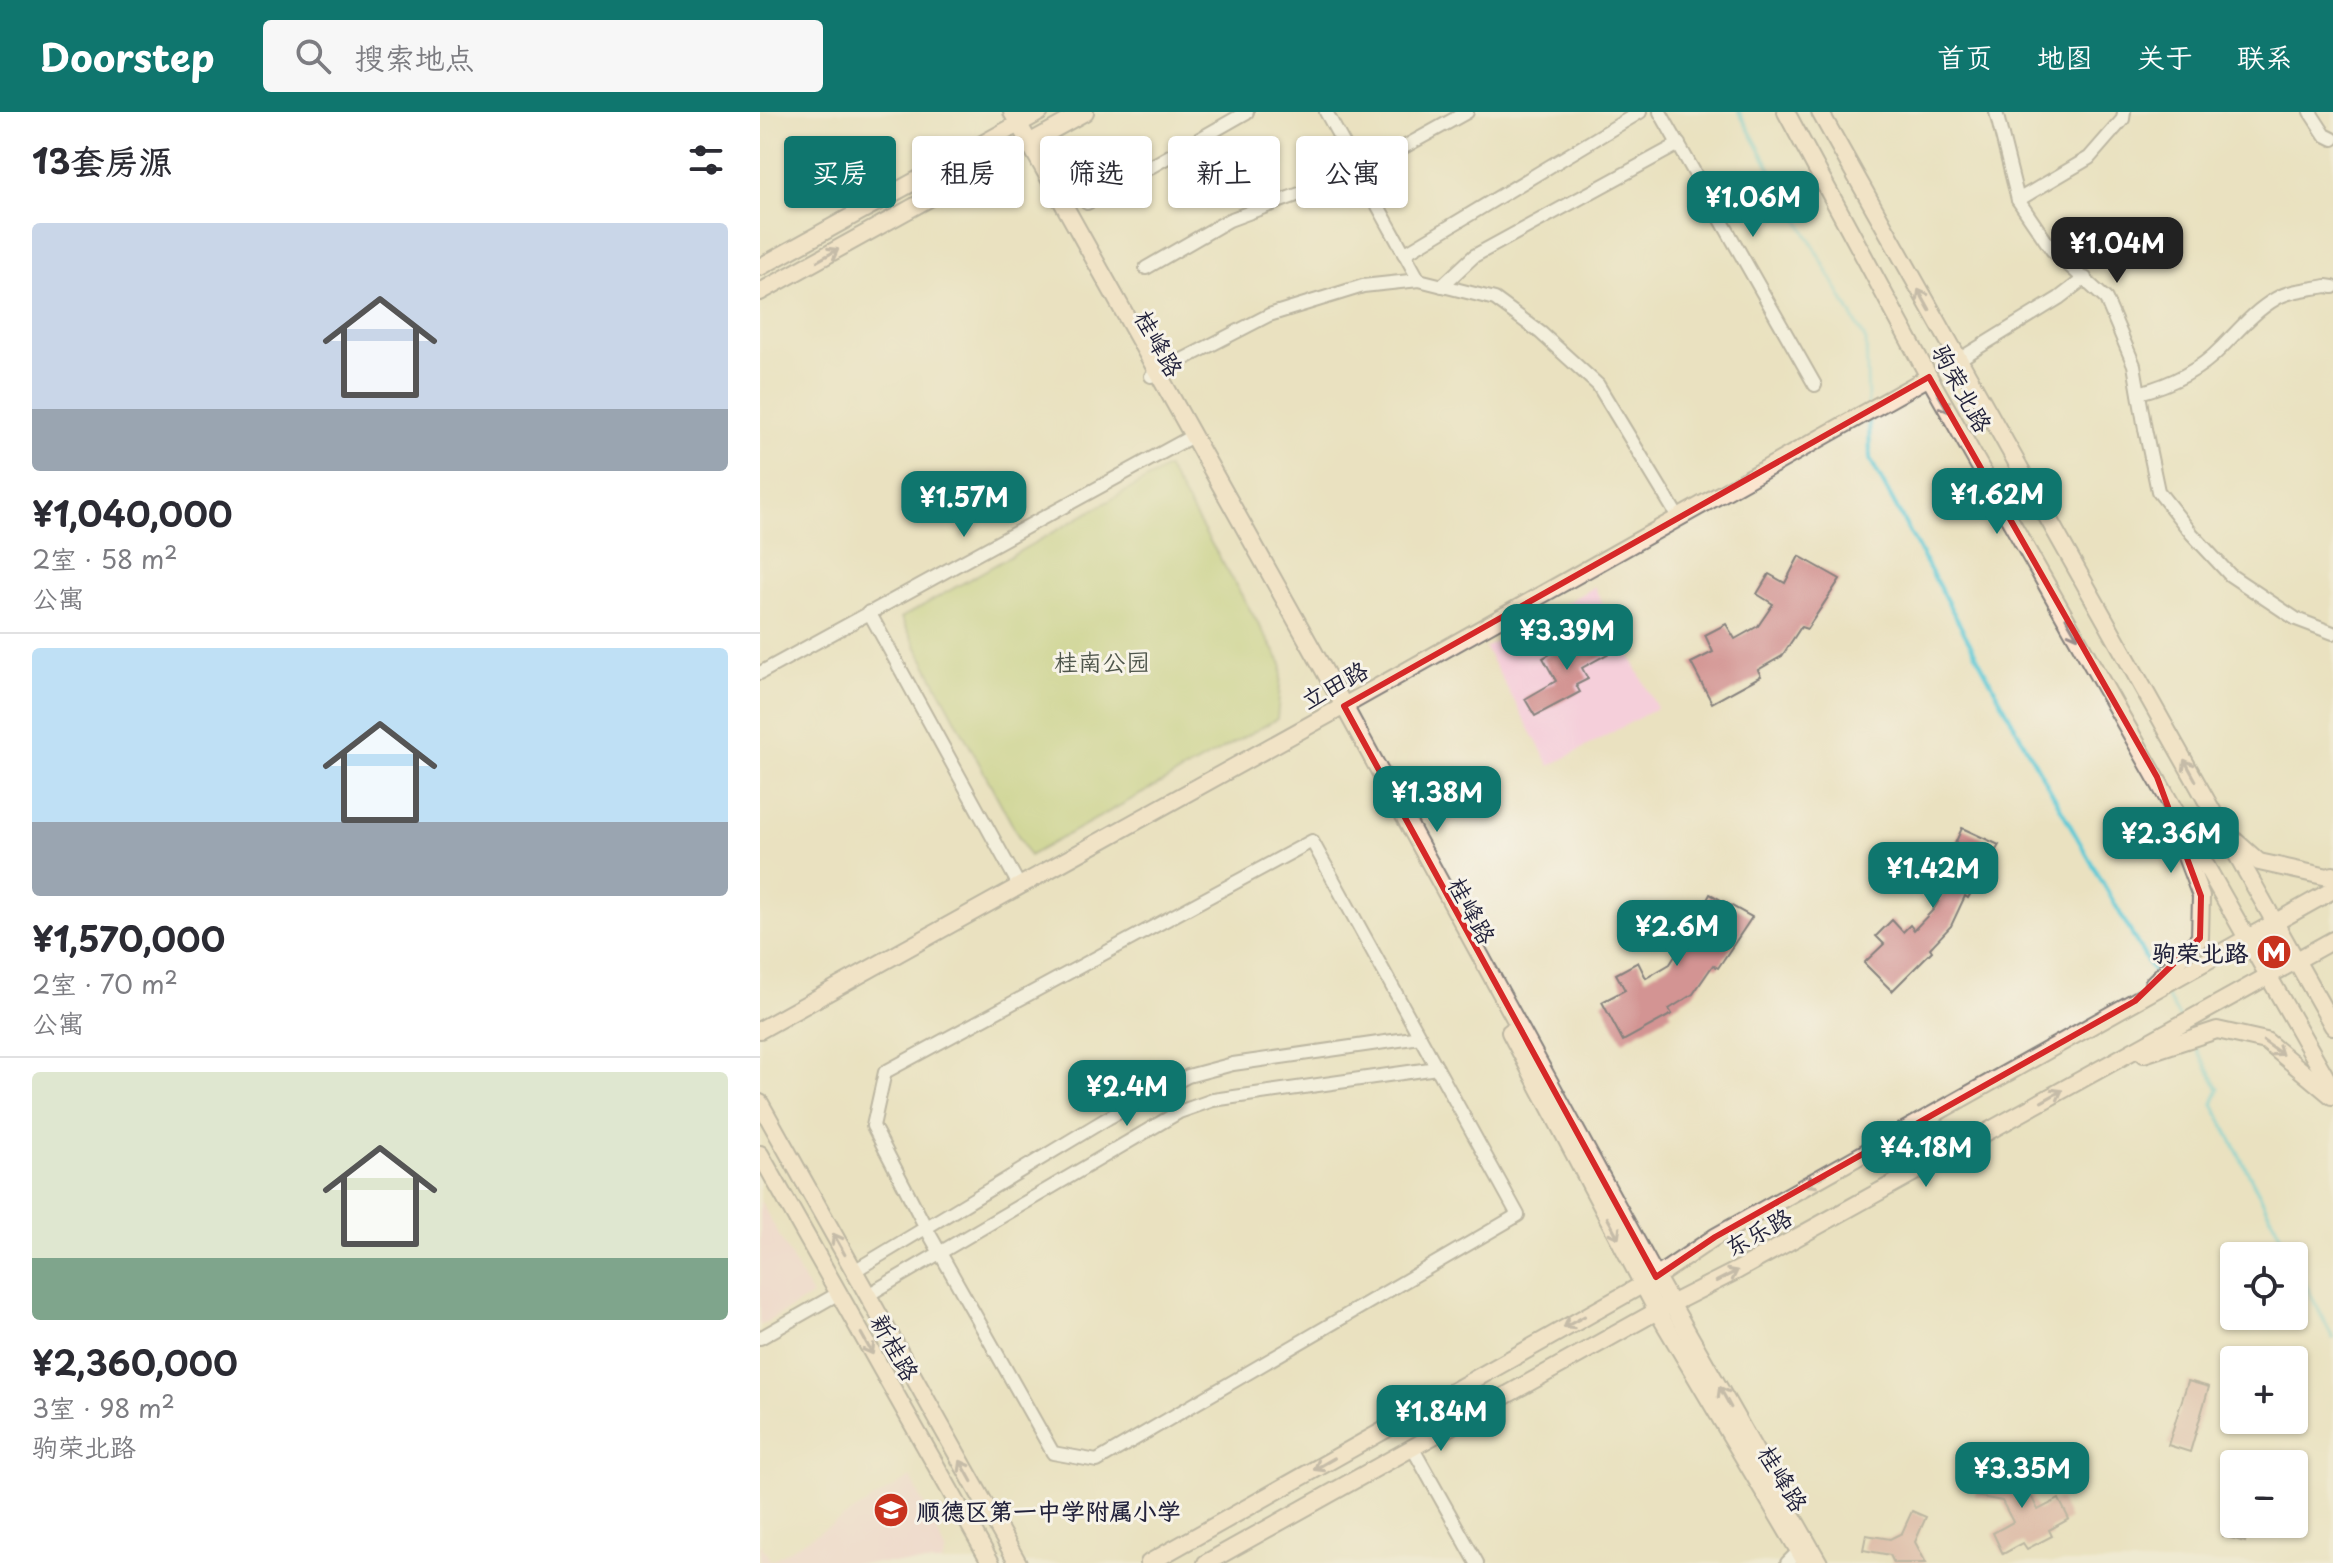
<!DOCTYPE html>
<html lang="zh">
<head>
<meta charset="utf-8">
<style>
	:root { --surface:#fff; --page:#f7f7f7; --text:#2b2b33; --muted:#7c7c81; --line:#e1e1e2; --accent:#0f766e }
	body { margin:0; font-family:"Playpen Sans","LXGW WenKai TC",sans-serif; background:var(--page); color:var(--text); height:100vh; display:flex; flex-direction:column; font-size:30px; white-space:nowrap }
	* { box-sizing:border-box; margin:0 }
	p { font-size:26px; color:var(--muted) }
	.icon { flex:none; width:44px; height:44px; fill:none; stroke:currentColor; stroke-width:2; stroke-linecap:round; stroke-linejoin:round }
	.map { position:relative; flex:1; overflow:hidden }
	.side { display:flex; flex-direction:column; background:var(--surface); width:760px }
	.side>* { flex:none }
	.banner { position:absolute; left:24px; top:24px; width:760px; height:72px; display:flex; gap:16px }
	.buttons { position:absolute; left:1460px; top:1130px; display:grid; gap:16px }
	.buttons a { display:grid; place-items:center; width:88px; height:88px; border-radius:8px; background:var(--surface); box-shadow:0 2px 6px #0004; font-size:40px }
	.price { position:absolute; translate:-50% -68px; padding:0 18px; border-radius:16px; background:var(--accent); color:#fff; font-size:26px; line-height:52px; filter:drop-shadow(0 2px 4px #0008) }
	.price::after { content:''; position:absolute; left:50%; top:48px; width:24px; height:18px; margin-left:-12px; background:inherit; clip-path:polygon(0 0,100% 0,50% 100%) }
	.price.current { background:#222; color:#fff }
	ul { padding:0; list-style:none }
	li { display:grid; align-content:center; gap:16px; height:424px; padding:0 32px }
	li+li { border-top:2px solid var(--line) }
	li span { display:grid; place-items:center; height:248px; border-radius:8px; color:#555 }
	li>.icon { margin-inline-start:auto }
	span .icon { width:144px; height:144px; fill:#fffc; stroke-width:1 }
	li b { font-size:34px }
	h2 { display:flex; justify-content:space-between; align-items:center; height:96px; padding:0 32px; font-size:34px }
	.tag { padding:0 28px; border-radius:8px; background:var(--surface); box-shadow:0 2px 6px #0004; font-size:28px; line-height:72px }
	.tag.current { background:var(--accent); color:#fff }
	header { display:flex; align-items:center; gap:48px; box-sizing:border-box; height:112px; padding:0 40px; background:var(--accent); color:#fff }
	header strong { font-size:38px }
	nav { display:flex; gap:44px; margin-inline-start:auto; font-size:28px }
	.search { width:560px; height:72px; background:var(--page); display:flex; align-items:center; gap:20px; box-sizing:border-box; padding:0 28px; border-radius:8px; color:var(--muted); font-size:30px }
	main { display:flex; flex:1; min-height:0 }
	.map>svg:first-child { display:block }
	.built { fill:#f5cfda }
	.green { fill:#b6cb6f; stroke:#6c7655; stroke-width:2 }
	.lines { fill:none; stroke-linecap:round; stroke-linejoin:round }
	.stream { stroke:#5dc9d6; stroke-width:4 }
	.building { fill:#d39493 }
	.street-casing { stroke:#86827e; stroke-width:16 }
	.secondary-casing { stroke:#86827e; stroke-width:20 }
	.street { stroke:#fff; stroke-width:12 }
	.secondary { stroke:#fbe5cf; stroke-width:16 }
	.oneway { stroke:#998d8c }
	.marked { fill:none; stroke:#d62828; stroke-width:6; stroke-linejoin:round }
	.labels { text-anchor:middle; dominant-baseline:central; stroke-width:6; stroke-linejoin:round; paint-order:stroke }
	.street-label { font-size:24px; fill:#22223b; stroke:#f7f3e8 }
	.park-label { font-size:24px; fill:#4e554b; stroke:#f7f3e8 }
	.poi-label { font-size:24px; font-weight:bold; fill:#22223b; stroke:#f7f3e8; text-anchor:end }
</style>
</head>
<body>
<header>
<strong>Doorstep</strong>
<div class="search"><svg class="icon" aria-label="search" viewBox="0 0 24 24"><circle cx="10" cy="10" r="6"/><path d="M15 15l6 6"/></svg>搜索地点</div>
<nav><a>首页</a><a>地图</a><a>关于</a><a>联系</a></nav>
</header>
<main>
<section class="side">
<h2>13套房源<svg class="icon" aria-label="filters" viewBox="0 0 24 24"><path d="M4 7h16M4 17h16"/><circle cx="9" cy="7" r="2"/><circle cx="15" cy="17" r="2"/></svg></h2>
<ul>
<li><span style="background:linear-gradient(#c9d6e8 75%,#9aa5b1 0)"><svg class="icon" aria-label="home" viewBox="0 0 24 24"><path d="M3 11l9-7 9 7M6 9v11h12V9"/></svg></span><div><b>¥1,040,000</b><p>2室 · 58 m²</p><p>公寓</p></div></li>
<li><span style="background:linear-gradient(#bfe0f5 70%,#9aa5b1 0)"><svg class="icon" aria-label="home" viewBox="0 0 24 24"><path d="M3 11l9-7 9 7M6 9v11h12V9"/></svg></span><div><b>¥1,570,000</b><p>2室 · 70 m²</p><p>公寓</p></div></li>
<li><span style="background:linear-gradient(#dfe7d0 75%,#7fa58c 0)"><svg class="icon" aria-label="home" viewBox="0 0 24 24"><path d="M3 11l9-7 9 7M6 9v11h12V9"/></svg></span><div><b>¥2,360,000</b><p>3室 · 98 m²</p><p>驹荣北路</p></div></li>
</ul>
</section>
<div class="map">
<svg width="1573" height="1451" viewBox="0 0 1573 1451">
	<rect width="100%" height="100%" fill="#f7f3e8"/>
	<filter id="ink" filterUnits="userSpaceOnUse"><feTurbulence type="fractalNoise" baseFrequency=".0125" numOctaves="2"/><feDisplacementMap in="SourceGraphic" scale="16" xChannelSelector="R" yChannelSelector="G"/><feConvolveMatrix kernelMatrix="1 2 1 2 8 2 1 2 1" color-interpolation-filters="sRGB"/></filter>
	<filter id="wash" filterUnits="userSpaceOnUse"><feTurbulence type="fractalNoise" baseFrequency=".006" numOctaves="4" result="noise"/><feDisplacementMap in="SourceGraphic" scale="32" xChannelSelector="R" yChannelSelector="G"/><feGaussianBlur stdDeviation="1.8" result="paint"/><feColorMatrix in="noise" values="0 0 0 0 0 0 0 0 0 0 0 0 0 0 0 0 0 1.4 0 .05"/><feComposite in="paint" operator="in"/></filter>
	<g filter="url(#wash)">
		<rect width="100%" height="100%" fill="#eae1c0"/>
		<g class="built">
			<path d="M834,475L897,596L790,654L725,536Z"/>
			<path d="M0,1088L52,1184L0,1214Z"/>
			<path d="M151,1365L186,1439L182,1451H0V1431L11,1449Z"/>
		</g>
		<path class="green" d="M407,356L522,552L517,607L269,744L141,506Z"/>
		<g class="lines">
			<g class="stream">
				<path d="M979,0L1106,229L1108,292"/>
				<path d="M1109,305L1110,347L1271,644L1395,863"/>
				<path d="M1403,878L1421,908"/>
				<path d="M1433,930L1459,977L1453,992L1531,1144"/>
				<path d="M1534,1150L1573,1226"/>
			</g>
		</g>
		<g id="blocks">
			<g class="building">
				<path d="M1039,444L1080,467L1047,517L1041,515L1022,544L998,558L1001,564L952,591L931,551L953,540L945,523L966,512L975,527L998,514L1013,492L997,482L1009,462L1025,471Z"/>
				<path d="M838,522L849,541L822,556L828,567L816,573L820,580L775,604L765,587L796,569L783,546L825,523L827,528Z"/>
				<path d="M1202,716L1239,733L1208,786L1205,784L1191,814L1170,836L1172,839L1132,879L1104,851L1124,832L1116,824L1132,808L1143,820L1150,813L1154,818L1174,797L1187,774L1178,771L1182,761L1170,755L1178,737L1190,743Z"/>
				<path d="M950,782L992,805L958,856L953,853L933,882L909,897L912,902L863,929L842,890L865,878L856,862L878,850L886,866L910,852L924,830L908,820L920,800L936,809Z"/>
				<path d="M1428,1269L1449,1275L1430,1340L1408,1333Z"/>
				<path d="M1263,1345L1278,1351L1267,1376L1278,1398L1299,1387L1309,1407L1289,1418L1292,1424L1267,1437L1263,1431L1243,1442L1233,1421L1253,1410L1242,1389L1215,1384L1218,1368L1242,1373L1254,1367Z"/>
				<path d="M1152,1399L1166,1405L1155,1430L1166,1451H1134L1130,1443L1103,1438L1106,1423L1130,1427L1142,1421Z"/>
				<path d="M1467,1412H1490L1485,1430L1463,1424Z"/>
			</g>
		</g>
	</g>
	<g filter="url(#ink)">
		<use href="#blocks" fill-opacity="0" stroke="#86827e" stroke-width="2"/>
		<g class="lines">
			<defs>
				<g id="street">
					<path d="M566,0L659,168"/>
					<path d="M900,0L1055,273"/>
					<path d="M1236,0L1258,88L1292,138L1346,187L1374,253L1385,317L1398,379L1432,422L1470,463L1536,507L1573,521"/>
					<path d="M1550,0L1565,23L1573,27"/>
					<path d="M1258,88L1329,46L1363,7L1364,0"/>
					<path d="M327,91L487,0"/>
					<path d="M644,142L880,0"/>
					<path d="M386,156L469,108L599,60L707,0"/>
					<path d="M682,174L714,144L919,32"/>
					<path d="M1198,248L1299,186L1325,166"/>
					<path d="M391,264L509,203L603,174L659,168L735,187L781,221L838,273L918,405"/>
					<path d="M1379,281C1409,273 1439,259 1461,236C1479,218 1494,199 1517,186C1530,178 1551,177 1566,174L1573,175"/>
					<path d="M109,500L260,775"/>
					<path d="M0,561L427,327"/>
					<path d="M552,729L758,1103L337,1349L293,1341L166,1116L113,1014L125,960Z"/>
					<path d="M94,1159L348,1006L428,964L473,952L660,925"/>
					<path d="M108,1183L419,1000L453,988L677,956"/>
					<path d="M0,1226L79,1181"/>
					<path d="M652,1335L717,1451"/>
					<path d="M1027,1451L1039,1439"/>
				</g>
				<g id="secondary">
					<path d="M252,0L584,594L896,1165L1059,1451"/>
					<path d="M1026,0L1169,265L1573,978"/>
					<path d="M1060,0L1573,914"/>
					<path d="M0,155L280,0"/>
					<path d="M0,180L325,0"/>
					<path d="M1473,727L1499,750L1568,765L1573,763"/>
					<path d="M1393,872L1440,826L1441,784L1412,708"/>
					<path d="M0,918L584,594L1169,265"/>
					<path d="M750,920L897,1199L1046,1451"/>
					<path d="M1384,942L1457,918L1506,929L1572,984"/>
					<path d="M0,991L258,1451"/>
					<path d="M0,1042L231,1451"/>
					<path d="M389,1451L896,1165L955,1125L1573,778"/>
					<path d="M446,1451L897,1199L978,1158L1573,828"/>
				</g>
			</defs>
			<use href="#street" class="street-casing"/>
			<use href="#secondary" class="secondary-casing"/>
			<use href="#street" class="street"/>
			<use href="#secondary" class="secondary"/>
		</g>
		<defs><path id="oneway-shaft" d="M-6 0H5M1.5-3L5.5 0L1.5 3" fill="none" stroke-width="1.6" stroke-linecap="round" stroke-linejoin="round" transform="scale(2)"/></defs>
		<g class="oneway">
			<use href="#oneway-shaft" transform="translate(68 143) rotate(-29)"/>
			<use href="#oneway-shaft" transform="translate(1164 188) rotate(-119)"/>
			<use href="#oneway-shaft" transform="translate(1183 290) rotate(60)"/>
			<use href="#oneway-shaft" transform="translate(1312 516) rotate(60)"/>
			<use href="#oneway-shaft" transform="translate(1430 658) rotate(-119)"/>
			<use href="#oneway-shaft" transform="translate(1513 936) rotate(36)"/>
			<use href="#oneway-shaft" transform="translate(1292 984) rotate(-29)"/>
			<use href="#oneway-shaft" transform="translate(1056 1068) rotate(151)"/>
			<use href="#oneway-shaft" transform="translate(853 1116) rotate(62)"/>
			<use href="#oneway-shaft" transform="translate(79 1132) rotate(-119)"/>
			<use href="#oneway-shaft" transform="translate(967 1164) rotate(-27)"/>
			<use href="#oneway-shaft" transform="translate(814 1210) rotate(151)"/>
			<use href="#oneway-shaft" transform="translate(107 1232) rotate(61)"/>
			<use href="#oneway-shaft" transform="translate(965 1285) rotate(-119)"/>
			<use href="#oneway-shaft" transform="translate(564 1352) rotate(150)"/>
			<use href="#oneway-shaft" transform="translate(206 1359) rotate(-119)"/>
		</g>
	</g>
	<path d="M0 0H1573V1451H0ZM1169,265L1397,665L1441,784L1440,826L1375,889L955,1125L896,1165L584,594Z" fill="#eae1c0" fill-opacity=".55" fill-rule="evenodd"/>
	<path class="marked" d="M1169,265L1397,665L1441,784L1440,826L1375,889L955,1125L896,1165L584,594Z"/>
	<defs>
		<symbol id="metro-disc" viewBox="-11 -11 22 22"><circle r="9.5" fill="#c8321e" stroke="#f7f3e8"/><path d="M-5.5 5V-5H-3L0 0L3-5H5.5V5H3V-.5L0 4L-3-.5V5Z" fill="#fff"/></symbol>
		<symbol id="school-disc" viewBox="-11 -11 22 22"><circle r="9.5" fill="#c8321e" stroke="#f7f3e8"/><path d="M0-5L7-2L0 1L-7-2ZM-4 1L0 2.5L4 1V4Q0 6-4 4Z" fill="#fff"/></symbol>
	</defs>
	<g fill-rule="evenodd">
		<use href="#metro-disc" x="1494" y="820" width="40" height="40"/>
		<use href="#school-disc" x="111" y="1378" width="40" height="40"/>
	</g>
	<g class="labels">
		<g class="street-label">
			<text transform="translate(400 231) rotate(61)">桂峰路</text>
			<text transform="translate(1203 276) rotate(61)">驹荣北路</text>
			<text transform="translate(574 572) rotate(-29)">立田路</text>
			<text transform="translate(713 798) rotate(62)">桂峰路</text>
			<text transform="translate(998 1119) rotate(-29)">东乐路</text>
			<text transform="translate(136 1235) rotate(61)">新桂路</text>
			<text transform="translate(1024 1366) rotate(59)">桂峰路</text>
		</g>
		<g class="park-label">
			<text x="342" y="549">桂南公园</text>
		</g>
		<g class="poi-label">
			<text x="1488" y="840">驹荣北路</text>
			<text x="157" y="1398" text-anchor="start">顺德区第一中学附属小学</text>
		</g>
	</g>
</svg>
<div class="buttons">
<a><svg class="icon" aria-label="locate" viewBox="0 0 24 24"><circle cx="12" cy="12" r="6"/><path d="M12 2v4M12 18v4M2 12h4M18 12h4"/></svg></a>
<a>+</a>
<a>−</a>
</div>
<b class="price" style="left:993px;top:127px">¥1.06M</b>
<b class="price current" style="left:1357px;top:173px">¥1.04M</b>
<b class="price" style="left:1237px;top:424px">¥1.62M</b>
<b class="price" style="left:204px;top:427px">¥1.57M</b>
<b class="price" style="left:807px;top:560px">¥3.39M</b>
<b class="price" style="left:677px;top:722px">¥1.38M</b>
<b class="price" style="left:1411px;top:763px">¥2.36M</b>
<b class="price" style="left:1173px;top:798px">¥1.42M</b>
<b class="price" style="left:917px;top:856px">¥2.6M</b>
<b class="price" style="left:367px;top:1016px">¥2.4M</b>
<b class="price" style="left:1166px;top:1077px">¥4.18M</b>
<b class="price" style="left:681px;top:1341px">¥1.84M</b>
<b class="price" style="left:1262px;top:1398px">¥3.35M</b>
<div class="banner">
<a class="tag current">买房</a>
<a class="tag">租房</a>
<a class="tag">筛选</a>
<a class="tag">新上</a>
<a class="tag">公寓</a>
</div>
</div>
</main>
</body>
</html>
